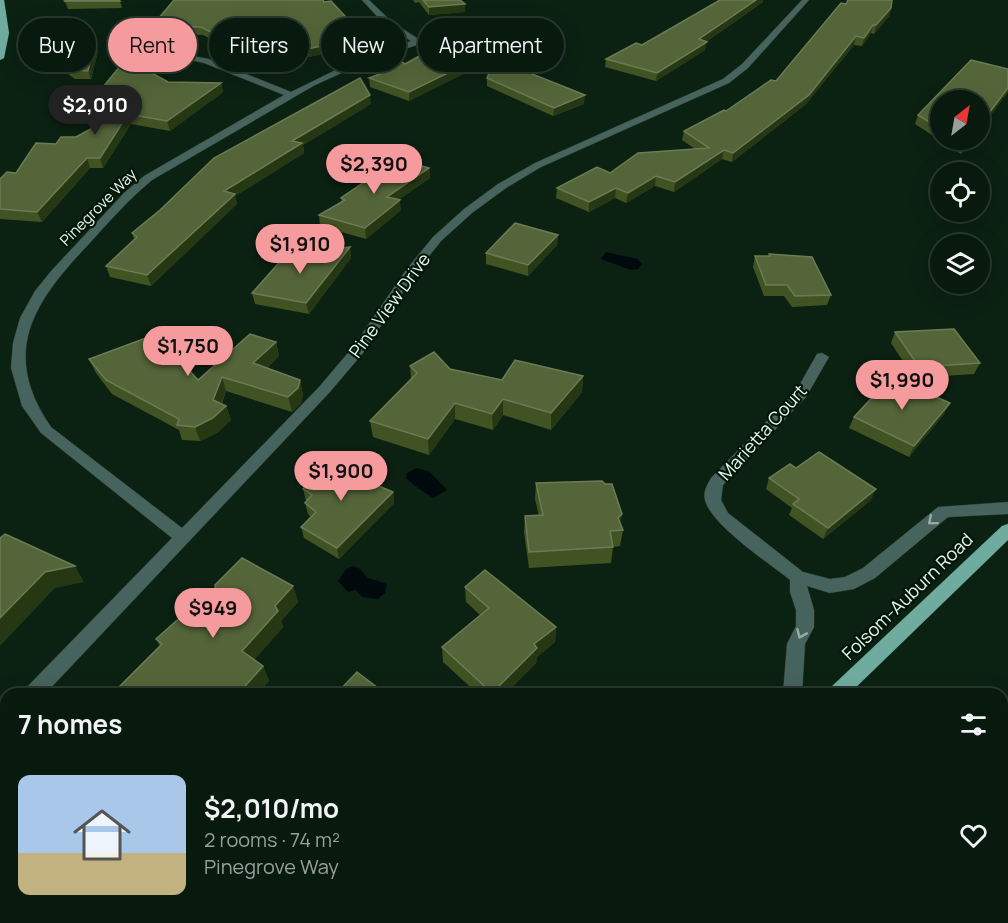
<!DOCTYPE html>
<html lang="en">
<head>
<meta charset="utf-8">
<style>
	:root { --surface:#08190e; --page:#112217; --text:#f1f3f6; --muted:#98a09e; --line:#29382e; --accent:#f59b9d }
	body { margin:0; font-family:Manrope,sans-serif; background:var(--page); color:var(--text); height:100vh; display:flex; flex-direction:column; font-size:22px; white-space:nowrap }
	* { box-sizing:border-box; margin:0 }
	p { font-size:20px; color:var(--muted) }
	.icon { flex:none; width:33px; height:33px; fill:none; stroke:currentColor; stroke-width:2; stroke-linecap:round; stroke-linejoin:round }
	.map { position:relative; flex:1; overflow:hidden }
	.drawer { position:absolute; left:0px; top:688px; width:1008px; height:236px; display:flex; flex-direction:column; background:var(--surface); border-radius:18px 18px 0 0; box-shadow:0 6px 24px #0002,0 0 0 2px var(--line) }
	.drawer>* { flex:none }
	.banner { position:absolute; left:18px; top:18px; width:600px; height:54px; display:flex; gap:12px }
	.needle { width:39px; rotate:31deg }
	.tools { position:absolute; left:930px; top:90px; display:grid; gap:12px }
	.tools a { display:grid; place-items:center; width:60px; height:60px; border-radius:50%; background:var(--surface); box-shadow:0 6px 24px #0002,0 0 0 2px var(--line); font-size:30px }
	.price { position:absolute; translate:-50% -51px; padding:0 14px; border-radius:21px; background:var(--accent); color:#111; font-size:20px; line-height:39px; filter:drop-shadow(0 2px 3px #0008) }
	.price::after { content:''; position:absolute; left:50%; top:36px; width:18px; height:14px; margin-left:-9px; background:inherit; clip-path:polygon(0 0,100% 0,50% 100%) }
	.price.current { background:#222; color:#fff }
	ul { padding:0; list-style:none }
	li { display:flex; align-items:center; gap:18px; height:150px; padding:0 18px }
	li+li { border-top:2px solid var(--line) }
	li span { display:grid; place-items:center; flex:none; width:168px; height:120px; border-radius:12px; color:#555 }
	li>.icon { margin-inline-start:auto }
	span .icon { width:72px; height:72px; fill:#fffc; stroke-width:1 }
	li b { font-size:26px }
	h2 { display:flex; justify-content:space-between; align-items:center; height:72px; padding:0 18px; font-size:26px }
	.pill { padding:0 21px; border-radius:27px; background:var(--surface); box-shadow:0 6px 24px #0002,0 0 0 2px var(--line); font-size:21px; line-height:54px }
	.pill.current { background:var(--accent); color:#111 }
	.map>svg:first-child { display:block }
	.water { fill:#00090c }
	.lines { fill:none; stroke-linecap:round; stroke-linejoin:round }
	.minor-casing { stroke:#263b2c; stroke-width:1 }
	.major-casing { stroke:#263b2c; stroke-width:1 }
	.minor { fill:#47635d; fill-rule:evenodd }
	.major { fill:#6fac9f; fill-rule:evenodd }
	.wall { fill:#425323 }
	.shaded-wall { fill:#253813 }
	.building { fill:#546539; stroke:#6b7c54; stroke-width:1.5 }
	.oneway { stroke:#98aca4 }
	.labels { text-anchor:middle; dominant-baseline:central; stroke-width:4.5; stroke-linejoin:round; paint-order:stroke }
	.far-street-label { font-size:15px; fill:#e8f6eb; stroke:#031709 }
	.street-label { font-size:18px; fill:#e8f6eb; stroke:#031709 }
</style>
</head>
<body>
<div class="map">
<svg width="1008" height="923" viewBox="0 0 1008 923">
	<rect width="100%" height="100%" fill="#0b2112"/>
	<g class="water">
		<path d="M606,252L637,259L642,264L638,269L631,270L601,259Z"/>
		<path d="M417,468L430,472L447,490L433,498L415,486L406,478L407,473Z"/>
		<path d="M353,566L360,569L368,578L387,584L385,593L378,599L363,597L355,590L348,592L338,581L346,569Z"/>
	</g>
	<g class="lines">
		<defs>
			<g id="minor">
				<path d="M362,0H369L392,22L420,40V44L366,62L315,85L152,180C128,200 108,223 87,246C33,303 0,353 51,427L182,528L319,387L353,347L406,270L433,237L464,209L498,184L535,163L723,79L742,64L802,0H809L748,68L729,83L541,167L506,188L472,213L441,241L415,274L363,353L329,393L45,694H24L26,688L172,538L41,433L22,406L11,368L13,343L20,318L35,291L52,270L124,193L144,176L284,95L204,63L172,56V52L209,59L291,92L360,58L411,41L386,26Z"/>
				<path d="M822,353L829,357L806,397L723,485L721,500L728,513L803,572L830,579L845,577L863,568L938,507L1008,502V514L948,517L875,578L854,589L830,593L807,586L814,610V627L805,644L802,694H783L787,644L796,626V610L790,592V580C769,563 711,525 705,500C703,492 707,485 711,478L796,391L817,354Z"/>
				<path d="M6,714V736L0,738V716Z"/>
			</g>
			<g id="major">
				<path d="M0,0H4L9,33L4,58L0,60Z"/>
				<path d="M1008,524V540L849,694H828L830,688L1002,526Z"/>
				<path d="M601,918H627L624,923H598Z"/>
			</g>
		</defs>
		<use href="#minor" class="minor-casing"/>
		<use href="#major" class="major-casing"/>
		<use href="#minor" class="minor"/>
		<use href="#major" class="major"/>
	</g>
	<g class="wall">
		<path d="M63,0L120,1L122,8L68,9L65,2H64Z"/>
		<path d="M413,0H460L465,12L429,15L419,2L415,3Z"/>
		<path d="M720,0H763V2L706,42L705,50L656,81L605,67L606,59L642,45Z"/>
		<path d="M324,2L376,50L347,62L322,54L265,67L203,35L155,34L152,26Z"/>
		<path d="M891,8L889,16L874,34L871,33L862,46L854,45L806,104L732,162L722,159L674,192L655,186L626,203L615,198L589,212L556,198L557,188L695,149L682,140L684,131L726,111L776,81Z"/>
		<path d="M481,30L474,50L485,63L409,101L370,87L369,78L381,73L361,67L360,58L405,64Z"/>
		<path d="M98,51L91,79H75L58,67L55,58Z"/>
		<path d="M971,60L1008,69V92L980,129V100H940V140H972L961,154L915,124L918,115Z"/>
		<path d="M487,78L584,104L553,116L487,86Z"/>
		<path d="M168,82L221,83L223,92L170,131L131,124L103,168H90L42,222L0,219V179L16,173L76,137L126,110L106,96L103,87Z"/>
		<path d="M371,104L303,145L304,153L235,196L237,204L151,286L110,277L106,266L134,239L132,233Z"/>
		<path d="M429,168L430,178L398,200L401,210L366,239L320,226L319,215L342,202L341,198Z"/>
		<path d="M558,235L557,245L528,276L486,264V253Z"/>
		<path d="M350,247L351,258L309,314L255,304L252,293Z"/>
		<path d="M769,254L831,295L827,305L792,307L784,296H764L753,267L755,256H769Z"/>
		<path d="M895,332L980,363L974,374L914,378L891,343Z"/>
		<path d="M276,342L279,356L267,368L300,380L303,395L301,403L292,412L226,391L222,404L226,406L231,420L217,433L200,441L182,440L179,430L112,394L96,373L89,359L198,380Z"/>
		<path d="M410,366L450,369L502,380L583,376L582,392L551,430L503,415L493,430L455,419L429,455L373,437L370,421L411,379Z"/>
		<path d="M944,414L909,457L849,428L854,417Z"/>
		<path d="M796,468L871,500L823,539L789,515L792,508L766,489L769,478Z"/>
		<path d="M370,482L393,492L394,503L339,559L304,538L301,527L311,517L308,514L305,503L306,501L303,489Z"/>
		<path d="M536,483L622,514L620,524L623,530L620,546L613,547L611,563L529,568L524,532L525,516H539L535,499Z"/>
		<path d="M293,586L298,602L281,621L283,627L254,660L263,666L269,681L257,694H112L160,646L156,639L192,614Z"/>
		<path d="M465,587L556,627L555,642L537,657L536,663L505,694H478L443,662L442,647L480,615L466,602Z"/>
		<path d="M1008,823V891L1002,886V832Z"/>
		<path d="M924,918H991L998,923H921Z"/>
	</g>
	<g class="shaded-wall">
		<path d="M756,0H763V2L703,44L707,42L705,50L656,81L657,73L699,39Z"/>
		<path d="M465,4V12L429,15V7Z"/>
		<path d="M891,8L889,16L874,34L876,25Z"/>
		<path d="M480,22L481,30L471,58V49Z"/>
		<path d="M873,25L871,33L862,46L864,38Z"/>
		<path d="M856,36L854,45L806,104L732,162L733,153Z"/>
		<path d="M95,42L98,51L91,79L88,71Z"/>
		<path d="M375,42L376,50L347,62L346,54Z"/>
		<path d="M321,46L322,54L265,67L264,59Z"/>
		<path d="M485,55V63L409,101V92Z"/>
		<path d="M221,83L223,92L170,131L167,121Z"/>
		<path d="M1008,88V92L980,129V125Z"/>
		<path d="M370,95L371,104L303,145L304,153L235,196L237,204L151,286L147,275L224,191L292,141Z"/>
		<path d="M585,95L584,104L553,116L554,108Z"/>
		<path d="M128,114L131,124L103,168L100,158Z"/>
		<path d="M968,140H972L961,154L965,144Z"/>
		<path d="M724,150L722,159L674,192L675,182Z"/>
		<path d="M87,158L90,168L42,222L37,212Z"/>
		<path d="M429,168L430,178L388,207L387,197Z"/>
		<path d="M656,176L655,186L626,203L628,193Z"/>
		<path d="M616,188L615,198L589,212V202Z"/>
		<path d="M400,200L401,210L366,239L365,228Z"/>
		<path d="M558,235L557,245L528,276V265Z"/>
		<path d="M350,247L351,258L309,314L306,303Z"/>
		<path d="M276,342L279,356L257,377L253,363Z"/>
		<path d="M583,376L582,392L551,430V413Z"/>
		<path d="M222,377L226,391L217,414L213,400Z"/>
		<path d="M300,380L303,395L301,403L292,412L288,397Z"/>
		<path d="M503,399V415L493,430L492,414Z"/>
		<path d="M455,403V419L429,455L428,439Z"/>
		<path d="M950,403L944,414L909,457L914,446Z"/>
		<path d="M226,406L231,420L217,433L200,441L195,427Z"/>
		<path d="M876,489L871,500L823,539L828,528Z"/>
		<path d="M393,492L394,503L339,559L337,548Z"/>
		<path d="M622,514L619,530L618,518Z"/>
		<path d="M75,566L84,582L55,588L0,646V618L45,572Z"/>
		<path d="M293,586L298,602L281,621L283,627L248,667L242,651L275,606Z"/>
		<path d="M556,627L555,642L537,657L536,663L505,694H492V693L534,644Z"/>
		<path d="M263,666L269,681L257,694H238Z"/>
		<path d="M223,688L226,694H218Z"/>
		<path d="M78,918H98L95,923H74Z"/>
		<path d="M285,918H295L296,920L291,922V923H286Z"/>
	</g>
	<g class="building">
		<path d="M66,0H119L120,1H65Z"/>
		<path d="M174,0H323L324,2L331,1L357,29L375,42L346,54L321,46L264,59L201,27L152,26Z"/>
		<path d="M423,0H460L465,4L429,7Z"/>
		<path d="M720,0H756L699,39L707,42L657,73L606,59L636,43L642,45Z"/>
		<path d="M848,0H892L891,8L876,25H873L864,38L856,36L809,95L733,153L724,150L675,182L656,176L628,193L616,188L589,202L557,188L597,167L610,173L638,153L709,148L684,131L724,110L726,111L771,80L776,81L841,3L846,4Z"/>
		<path d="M480,22L471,49L485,55L409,92L369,78L393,69L360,58L385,49L405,64Z"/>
		<path d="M61,24L95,42L88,71L72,70L55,58Z"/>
		<path d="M126,59L168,82L221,83L167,121L128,114L100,158H87L37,212L0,209V179L7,172L16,173L36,143L56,144L61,137H76L133,106L103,87Z"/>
		<path d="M495,59L585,95L554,108L487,78Z"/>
		<path d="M971,60L1008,69V88L980,125V100H940V129L918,115Z"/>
		<path d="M360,78L370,95L292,141L302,143L224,191L235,194L147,275L106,266L137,237L132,233L160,210L214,158Z"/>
		<path d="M957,140H968L965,144Z"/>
		<path d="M398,159L429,168L387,197L400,200L365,228L319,215L345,200L341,198Z"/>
		<path d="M515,223L558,235L528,265L486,253Z"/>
		<path d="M350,247L306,303L252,293L285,256Z"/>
		<path d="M769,254L812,257L831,295L795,296L787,285H766L755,256H770Z"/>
		<path d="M954,329L980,363L919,367L895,332Z"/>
		<path d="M157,334L198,380L250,334L276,342L253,363L300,380L298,388L288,397L222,377L213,400L226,406L213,418L195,427L177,425L179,419L106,380L89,359Z"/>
		<path d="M434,352L450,369L502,380L515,360L583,376L551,413L503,399L492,414L455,403L428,439L370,421L417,373L410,366Z"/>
		<path d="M891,377L950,403L914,446L854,417Z"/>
		<path d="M819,452L876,489L828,528L793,504L799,499L769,478L790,464L796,468Z"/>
		<path d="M336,459L368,474L365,480L393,492L337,548L301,527L316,512L305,503L312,495L303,489Z"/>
		<path d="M602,481L605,484H612L622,514L618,518L623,530L610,531L613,547L529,552L525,516L543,515L536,483Z"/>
		<path d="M5,534L75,566L45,572L0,618V538Z"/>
		<path d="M242,558L293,586L275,606L278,611L242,651L263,666L238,694H232L223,688L218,694H112L162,644L156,639L184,614H192L215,593V585Z"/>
		<path d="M485,570L556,627L534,644L537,648L492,693L442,647L489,608L465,587Z"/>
		<path d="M357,672L386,694H336Z"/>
		<path d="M1008,829V867L1002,863V837Z"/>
		<path d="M6,882V918H78L74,923H0V890Z"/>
		<path d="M188,918H285L286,923H178V922Z"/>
		<path d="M930,918H991L998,923H928Z"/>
	</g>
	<defs><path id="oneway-chevron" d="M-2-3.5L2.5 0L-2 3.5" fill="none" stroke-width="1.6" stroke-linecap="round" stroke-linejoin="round" transform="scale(1.5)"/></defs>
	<g class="oneway">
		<use href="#oneway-chevron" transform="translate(932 521) rotate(140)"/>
		<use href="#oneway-chevron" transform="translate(801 634) rotate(114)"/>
	</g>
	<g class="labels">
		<g class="far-street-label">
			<text transform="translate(98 207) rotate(-45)">Pinegrove Way</text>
		</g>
		<g class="street-label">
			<text transform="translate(389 305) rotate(-54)">Pine View Drive</text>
			<text transform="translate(762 432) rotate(-48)">Marietta Court</text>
			<text transform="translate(907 596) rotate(-44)">Folsom-Auburn Road</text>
		</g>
	</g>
</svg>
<div class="tools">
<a><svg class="needle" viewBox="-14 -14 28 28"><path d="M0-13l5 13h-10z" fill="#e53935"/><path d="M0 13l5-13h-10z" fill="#98a09e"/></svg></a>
<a><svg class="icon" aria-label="locate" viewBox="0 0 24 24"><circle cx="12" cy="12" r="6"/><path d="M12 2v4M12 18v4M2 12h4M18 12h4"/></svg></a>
<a><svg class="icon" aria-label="layers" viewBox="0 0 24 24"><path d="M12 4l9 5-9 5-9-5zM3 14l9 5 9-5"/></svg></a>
</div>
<b class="price current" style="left:95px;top:136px">$2,010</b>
<b class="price" style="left:374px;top:195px">$2,390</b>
<b class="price" style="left:300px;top:275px">$1,910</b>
<b class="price" style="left:188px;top:377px">$1,750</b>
<b class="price" style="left:902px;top:411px">$1,990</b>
<b class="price" style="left:341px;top:502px">$1,900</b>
<b class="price" style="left:213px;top:639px">$949</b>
<div class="banner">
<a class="pill">Buy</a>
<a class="pill current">Rent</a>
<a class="pill">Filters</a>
<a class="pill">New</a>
<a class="pill">Apartment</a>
</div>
<section class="drawer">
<h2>7 homes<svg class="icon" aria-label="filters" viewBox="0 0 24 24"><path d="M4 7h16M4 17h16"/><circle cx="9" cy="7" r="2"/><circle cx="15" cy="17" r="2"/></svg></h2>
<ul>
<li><span style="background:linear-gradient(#a9c7e8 65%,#c2b280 0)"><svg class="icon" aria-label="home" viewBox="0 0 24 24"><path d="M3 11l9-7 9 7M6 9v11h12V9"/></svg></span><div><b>$2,010/mo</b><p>2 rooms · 74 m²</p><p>Pinegrove Way</p></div><svg class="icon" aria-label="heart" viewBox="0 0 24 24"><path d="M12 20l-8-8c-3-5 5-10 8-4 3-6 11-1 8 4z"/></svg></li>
</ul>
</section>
</div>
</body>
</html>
